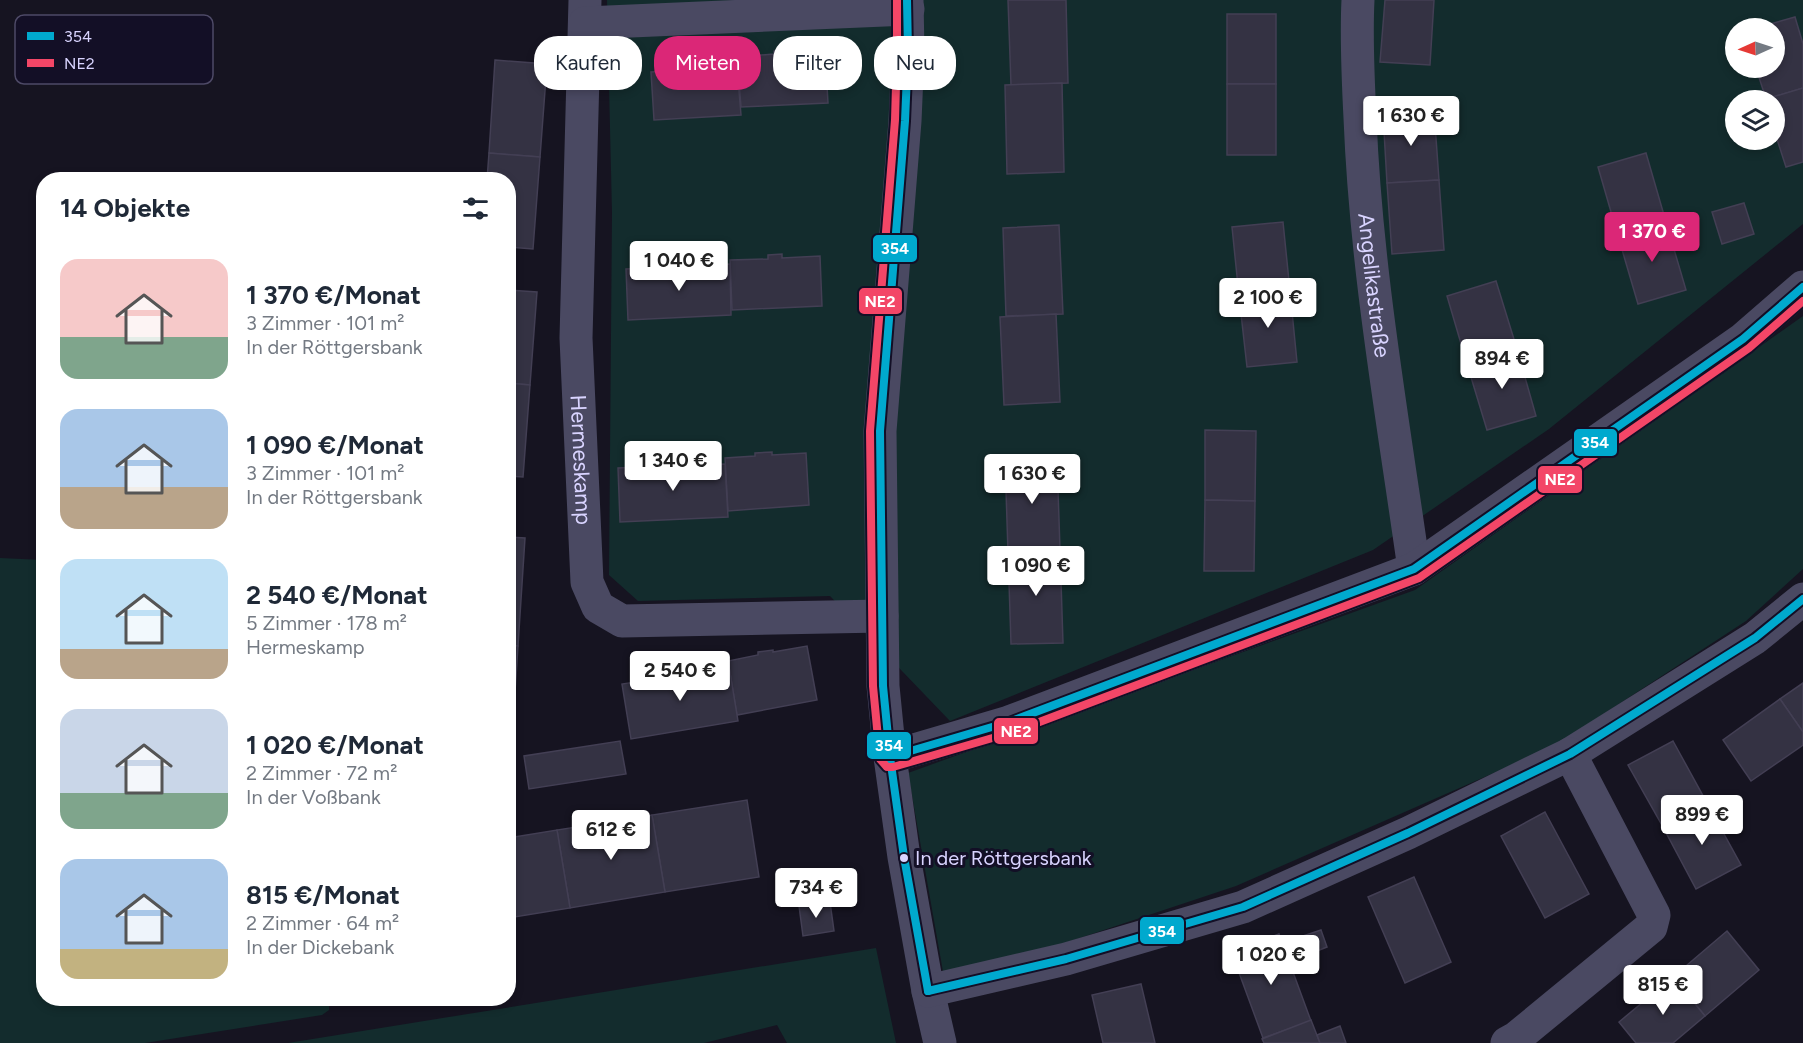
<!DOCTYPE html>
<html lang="de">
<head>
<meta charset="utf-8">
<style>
	:root { --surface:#fff; --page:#f2f2f3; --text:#1f2937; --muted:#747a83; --accent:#db2777 }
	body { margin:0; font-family:Figtree,sans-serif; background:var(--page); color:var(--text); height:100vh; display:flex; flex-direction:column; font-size:22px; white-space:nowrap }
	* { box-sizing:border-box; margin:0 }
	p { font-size:20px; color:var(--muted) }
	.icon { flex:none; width:33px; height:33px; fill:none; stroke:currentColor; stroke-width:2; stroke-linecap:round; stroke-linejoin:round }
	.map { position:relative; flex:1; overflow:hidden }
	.drawer { position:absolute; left:36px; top:172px; width:480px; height:834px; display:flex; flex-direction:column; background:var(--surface); border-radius:24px; box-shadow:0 3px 9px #0003 }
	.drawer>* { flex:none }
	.top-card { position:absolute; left:534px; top:36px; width:570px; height:54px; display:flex; gap:12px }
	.needle { width:39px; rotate:267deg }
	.buttons { position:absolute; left:1725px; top:18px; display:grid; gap:12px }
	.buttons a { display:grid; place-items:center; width:60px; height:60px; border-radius:50%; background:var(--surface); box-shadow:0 3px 9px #0003; font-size:30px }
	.price { position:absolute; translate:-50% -51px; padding:0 14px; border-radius:6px; background:#fff; color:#222; font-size:20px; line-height:39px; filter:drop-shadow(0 2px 3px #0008) }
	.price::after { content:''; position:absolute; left:50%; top:36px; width:18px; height:14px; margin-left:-9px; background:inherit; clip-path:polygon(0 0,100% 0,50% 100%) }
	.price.active { background:var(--accent); color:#fff }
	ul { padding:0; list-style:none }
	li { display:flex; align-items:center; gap:18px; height:150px; padding:0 24px }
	li span { display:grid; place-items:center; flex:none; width:168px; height:120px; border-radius:18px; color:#555 }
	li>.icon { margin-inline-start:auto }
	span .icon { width:72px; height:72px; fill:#fffc; stroke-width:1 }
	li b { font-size:26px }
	h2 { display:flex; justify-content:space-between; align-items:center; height:72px; padding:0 24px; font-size:26px }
	.pill { padding:0 21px; border-radius:24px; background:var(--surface); box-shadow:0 3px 9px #0003; font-size:21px; line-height:54px }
	.pill.active { background:var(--accent); color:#fff }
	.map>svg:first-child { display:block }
	.green { fill:#132c2d; fill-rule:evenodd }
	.building { fill:#343243; stroke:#433f54; stroke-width:1.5 }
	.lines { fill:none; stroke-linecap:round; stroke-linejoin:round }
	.minor { stroke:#4a4962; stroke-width:33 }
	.bus-1-casing { stroke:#130f26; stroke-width:12 }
	.bus-2-casing { stroke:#130f26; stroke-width:12 }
	.bus-1 { stroke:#00a9ce; stroke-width:8 }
	.bus-2 { stroke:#f34667; stroke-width:8 }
	.bus-dot { fill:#d9d4ff; stroke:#130f26; stroke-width:2 }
	.labels { text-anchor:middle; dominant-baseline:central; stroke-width:6; stroke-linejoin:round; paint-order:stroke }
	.bus-label { font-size:20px; fill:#d9d4ff; stroke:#130f26; text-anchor:start }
	.street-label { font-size:22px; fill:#d9d4ff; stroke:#130f26 }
	.key { fill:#130f26; stroke:#4e4a67; stroke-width:1.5 }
	.key-label { font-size:16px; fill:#d9d4ff }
	.line-badge { stroke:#130f26; stroke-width:2 }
	.badge-label { font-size:16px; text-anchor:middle; font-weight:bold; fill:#fff }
</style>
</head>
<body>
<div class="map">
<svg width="1803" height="1043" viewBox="0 0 1803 1043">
	<rect width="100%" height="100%" fill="#161421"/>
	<g class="green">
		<path d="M607,0H1803V224L1549,429L1373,550L950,721L830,596L638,601L609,575L612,213ZM1736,28H1774V68H1736ZM1736,100H1774V140H1736Z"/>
		<path d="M1803,316V569L1746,621L1553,747L1236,886L945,983L908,773L1415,590Z"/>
		<path d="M0,558L43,560L44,999H303L304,1002L329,999V1010L322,1015L145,1043H0Z"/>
		<path d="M876,948L896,1043H787L777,1025L704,1043H288Z"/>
		<path d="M367,999H405L403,1003L378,1005L369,1003Z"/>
	</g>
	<g class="building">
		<path d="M1008,0H1066L1068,83L1011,85Z"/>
		<path d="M1385,0H1434L1430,65L1380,62Z"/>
		<rect x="1227" y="14" width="49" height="70"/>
		<path d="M1795,17L1803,44V88L1766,99L1756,68H1774V28H1756Z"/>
		<path d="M774,51H789V54L825,51L828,103L741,107L737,57L774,54Z"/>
		<path d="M495,60L547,64L540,157L489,153Z"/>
		<path d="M701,66V69L737,67L741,115L654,120L651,72L689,70V67Z"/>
		<path d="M1062,83L1064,172L1007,174L1005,85Z"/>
		<rect x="1227" y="84" width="49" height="71"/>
		<path d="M1803,88V162L1786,167L1774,130V100L1766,99Z"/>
		<path d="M1434,110L1439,180L1387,183L1383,114Z"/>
		<path d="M489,153L540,157L533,249L508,247V180H487Z"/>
		<path d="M1646,153L1666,222L1618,236L1598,167Z"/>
		<path d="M1439,180L1444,250L1392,254L1387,183Z"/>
		<path d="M1744,203L1754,234L1722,244L1712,212Z"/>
		<path d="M1283,222L1290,291L1239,296L1232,227Z"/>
		<path d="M1666,222L1686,290L1638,304L1618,236Z"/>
		<path d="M1059,225L1063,314L1006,316L1003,228Z"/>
		<path d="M782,254V258L820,256L822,306L732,310L730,260L768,259V255Z"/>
		<path d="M684,263V266L730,264L731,315L628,320L626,269L671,267V264Z"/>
		<path d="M1496,281L1517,349L1467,364L1447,296Z"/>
		<path d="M508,290L537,292L530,385L508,383Z"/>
		<path d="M1290,291L1297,362L1247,367L1239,296Z"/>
		<path d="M1056,314L1060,402L1004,405L1000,317Z"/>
		<path d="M1517,349L1536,416L1487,430L1467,364Z"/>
		<path d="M508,383L530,385L523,477L508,476Z"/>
		<path d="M1205,430L1256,431L1255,501L1205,500Z"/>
		<path d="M772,452V455L806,453L809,505L728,511L725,458L755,456V453Z"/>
		<path d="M1057,458L1060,550L1008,552L1005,460Z"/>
		<path d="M680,462V465L725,464L728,517L620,522L618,468L663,466V463Z"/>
		<path d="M1205,500L1255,501L1254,571H1204Z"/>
		<path d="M508,537L525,538L518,646L508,645Z"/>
		<path d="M1060,550L1063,643L1011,644L1008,552Z"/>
		<path d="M508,645L518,646L511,753L508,752Z"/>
		<path d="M807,646L817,700L737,715L728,661L758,655V652L773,650V652Z"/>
		<path d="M729,666L738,721L631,739L622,684L667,677L666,671L681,669L683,674Z"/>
		<path d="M1803,683V732L1780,699Z"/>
		<path d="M1780,699L1803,732V745L1751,781L1723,740Z"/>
		<path d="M620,741L626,774L529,789L524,756Z"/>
		<path d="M1673,741L1707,803L1663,827L1628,765Z"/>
		<path d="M747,800L759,877L665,892L652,815Z"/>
		<path d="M1707,803L1741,865L1696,889L1663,827Z"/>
		<path d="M1545,812L1589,894L1545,918L1501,836Z"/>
		<path d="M652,815L665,892L570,908L557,830Z"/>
		<path d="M557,830L570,908L508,918V838Z"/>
		<path d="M1414,877L1451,962L1405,983L1368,897Z"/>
		<path d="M830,902L834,931L803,936L799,906Z"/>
		<path d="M1321,930L1327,947L1307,955L1300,937Z"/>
		<path d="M1727,931L1759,970L1705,1016L1673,977Z"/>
		<path d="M1279,934L1311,1021L1263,1038L1231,951Z"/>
		<path d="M1673,977L1705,1016L1673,1043H1636L1619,1022Z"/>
		<path d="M1141,984L1155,1043H1103L1092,995Z"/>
		<path d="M1311,1020L1320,1043H1264L1262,1039Z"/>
		<path d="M1340,1026L1346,1043H1320L1317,1035Z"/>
	</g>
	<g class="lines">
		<g class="minor">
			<path id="s1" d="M585,0L576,338L587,582L598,607L622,621L882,616"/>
			<path d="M907,0L908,51L905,121L880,431L883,686L890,757L904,857L928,991L940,1043"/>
			<path id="s2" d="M1358,0C1356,39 1358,79 1360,118C1366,270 1393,419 1414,569"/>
			<path d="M585,23L908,9"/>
			<path d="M890,757L1009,722L1414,569L1743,339L1803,287"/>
			<path d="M928,991L1066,959L1243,907L1408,833L1570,754L1755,638L1803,599"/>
			<path d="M1507,1043L1516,1038L1651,927L1654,915L1570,754"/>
		</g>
		<defs>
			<g id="bus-1">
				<path d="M907,0L908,51L905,121L880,431L883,686L890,757L904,857L928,991"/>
				<path d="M890,757L1009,722L1414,569L1743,339L1803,287"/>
				<path d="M928,991L1066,959L1243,907L1408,833L1570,754L1755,638L1803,599"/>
			</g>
			<path id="bus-2" d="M897,0V51L895,120L870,431L873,686L880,759L887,767H893L1013,732L1419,578L1749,348L1803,301"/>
		</defs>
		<use href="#bus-1" class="bus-1-casing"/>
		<use href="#bus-2" class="bus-2-casing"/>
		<use href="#bus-1" class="bus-1"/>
		<use href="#bus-2" class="bus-2"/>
	</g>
	<circle class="bus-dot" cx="904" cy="858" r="5"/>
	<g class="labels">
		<g class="bus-label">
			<text x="915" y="858">In der Röttgersbank</text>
		</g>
		<g class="street-label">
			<text stroke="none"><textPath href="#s2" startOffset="286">Angelikastraße</textPath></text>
			<text stroke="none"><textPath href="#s1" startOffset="460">Hermeskamp</textPath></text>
		</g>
	</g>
	<rect x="15" y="15" width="198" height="69" rx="9" class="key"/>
	<rect x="27" y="32" width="27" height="8" fill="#00a9ce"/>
	<rect x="27" y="59" width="27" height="8" fill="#f34667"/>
	<g class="key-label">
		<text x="64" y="42">354</text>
		<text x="64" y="69">NE2</text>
	</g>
	<g class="line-badge">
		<rect x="872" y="234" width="46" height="29" rx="6" fill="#00a9ce"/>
		<rect x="858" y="287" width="45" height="28" rx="6" fill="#f34667"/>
		<rect x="1573" y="428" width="45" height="29" rx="6" fill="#00a9ce"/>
		<rect x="1537" y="465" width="46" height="29" rx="6" fill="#f34667"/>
		<rect x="993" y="717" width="46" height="28" rx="6" fill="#f34667"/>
		<rect x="866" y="731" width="46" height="29" rx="6" fill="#00a9ce"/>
		<rect x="1139" y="916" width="46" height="29" rx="6" fill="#00a9ce"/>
	</g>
	<g class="badge-label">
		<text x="895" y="254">354</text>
		<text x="880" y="307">NE2</text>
		<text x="1595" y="448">354</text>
		<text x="1560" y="485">NE2</text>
		<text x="1016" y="737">NE2</text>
		<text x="889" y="751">354</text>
		<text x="1162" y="937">354</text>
	</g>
</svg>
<div class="buttons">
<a><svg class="needle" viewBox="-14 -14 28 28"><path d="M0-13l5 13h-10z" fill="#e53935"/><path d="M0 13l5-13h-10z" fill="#747a83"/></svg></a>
<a><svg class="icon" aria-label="layers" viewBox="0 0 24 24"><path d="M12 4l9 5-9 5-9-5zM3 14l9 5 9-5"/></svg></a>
</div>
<b class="price" style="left:1411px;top:147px">1 630 €</b>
<b class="price active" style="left:1652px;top:263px">1 370 €</b>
<b class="price" style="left:679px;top:292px">1 040 €</b>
<b class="price" style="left:1268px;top:329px">2 100 €</b>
<b class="price" style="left:1502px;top:390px">894 €</b>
<b class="price" style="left:673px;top:492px">1 340 €</b>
<b class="price" style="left:1032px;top:505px">1 630 €</b>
<b class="price" style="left:1036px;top:597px">1 090 €</b>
<b class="price" style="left:680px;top:702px">2 540 €</b>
<b class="price" style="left:1702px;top:846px">899 €</b>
<b class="price" style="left:611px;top:861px">612 €</b>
<b class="price" style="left:816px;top:919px">734 €</b>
<b class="price" style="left:1271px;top:986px">1 020 €</b>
<b class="price" style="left:1663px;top:1016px">815 €</b>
<div class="top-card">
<a class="pill">Kaufen</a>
<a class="pill active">Mieten</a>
<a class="pill">Filter</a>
<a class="pill">Neu</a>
</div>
<section class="drawer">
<h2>14 Objekte<svg class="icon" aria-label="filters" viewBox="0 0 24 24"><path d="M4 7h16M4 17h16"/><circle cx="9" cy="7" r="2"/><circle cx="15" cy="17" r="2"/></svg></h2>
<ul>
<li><span style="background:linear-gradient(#f6c9c9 65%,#7fa58c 0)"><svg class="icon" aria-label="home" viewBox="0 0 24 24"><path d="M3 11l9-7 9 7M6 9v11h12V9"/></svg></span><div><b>1 370 €/Monat</b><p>3 Zimmer · 101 m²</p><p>In der Röttgersbank</p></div></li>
<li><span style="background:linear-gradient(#a9c7e8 65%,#b9a48a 0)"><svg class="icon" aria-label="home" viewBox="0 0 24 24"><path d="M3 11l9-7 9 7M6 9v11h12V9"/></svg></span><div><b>1 090 €/Monat</b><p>3 Zimmer · 101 m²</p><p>In der Röttgersbank</p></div></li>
<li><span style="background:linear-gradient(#bfe0f5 75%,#b9a48a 0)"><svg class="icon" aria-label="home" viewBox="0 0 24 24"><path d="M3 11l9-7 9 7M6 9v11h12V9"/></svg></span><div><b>2 540 €/Monat</b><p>5 Zimmer · 178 m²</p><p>Hermeskamp</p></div></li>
<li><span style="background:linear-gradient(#c9d6e8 70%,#7fa58c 0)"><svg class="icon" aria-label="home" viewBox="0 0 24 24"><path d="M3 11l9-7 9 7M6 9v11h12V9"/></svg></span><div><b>1 020 €/Monat</b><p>2 Zimmer · 72 m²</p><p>In der Voßbank</p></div></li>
<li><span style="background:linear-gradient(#a9c7e8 75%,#c2b280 0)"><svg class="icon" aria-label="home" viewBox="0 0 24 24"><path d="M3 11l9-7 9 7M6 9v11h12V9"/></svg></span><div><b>815 €/Monat</b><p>2 Zimmer · 64 m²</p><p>In der Dickebank</p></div></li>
</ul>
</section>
</div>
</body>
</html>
